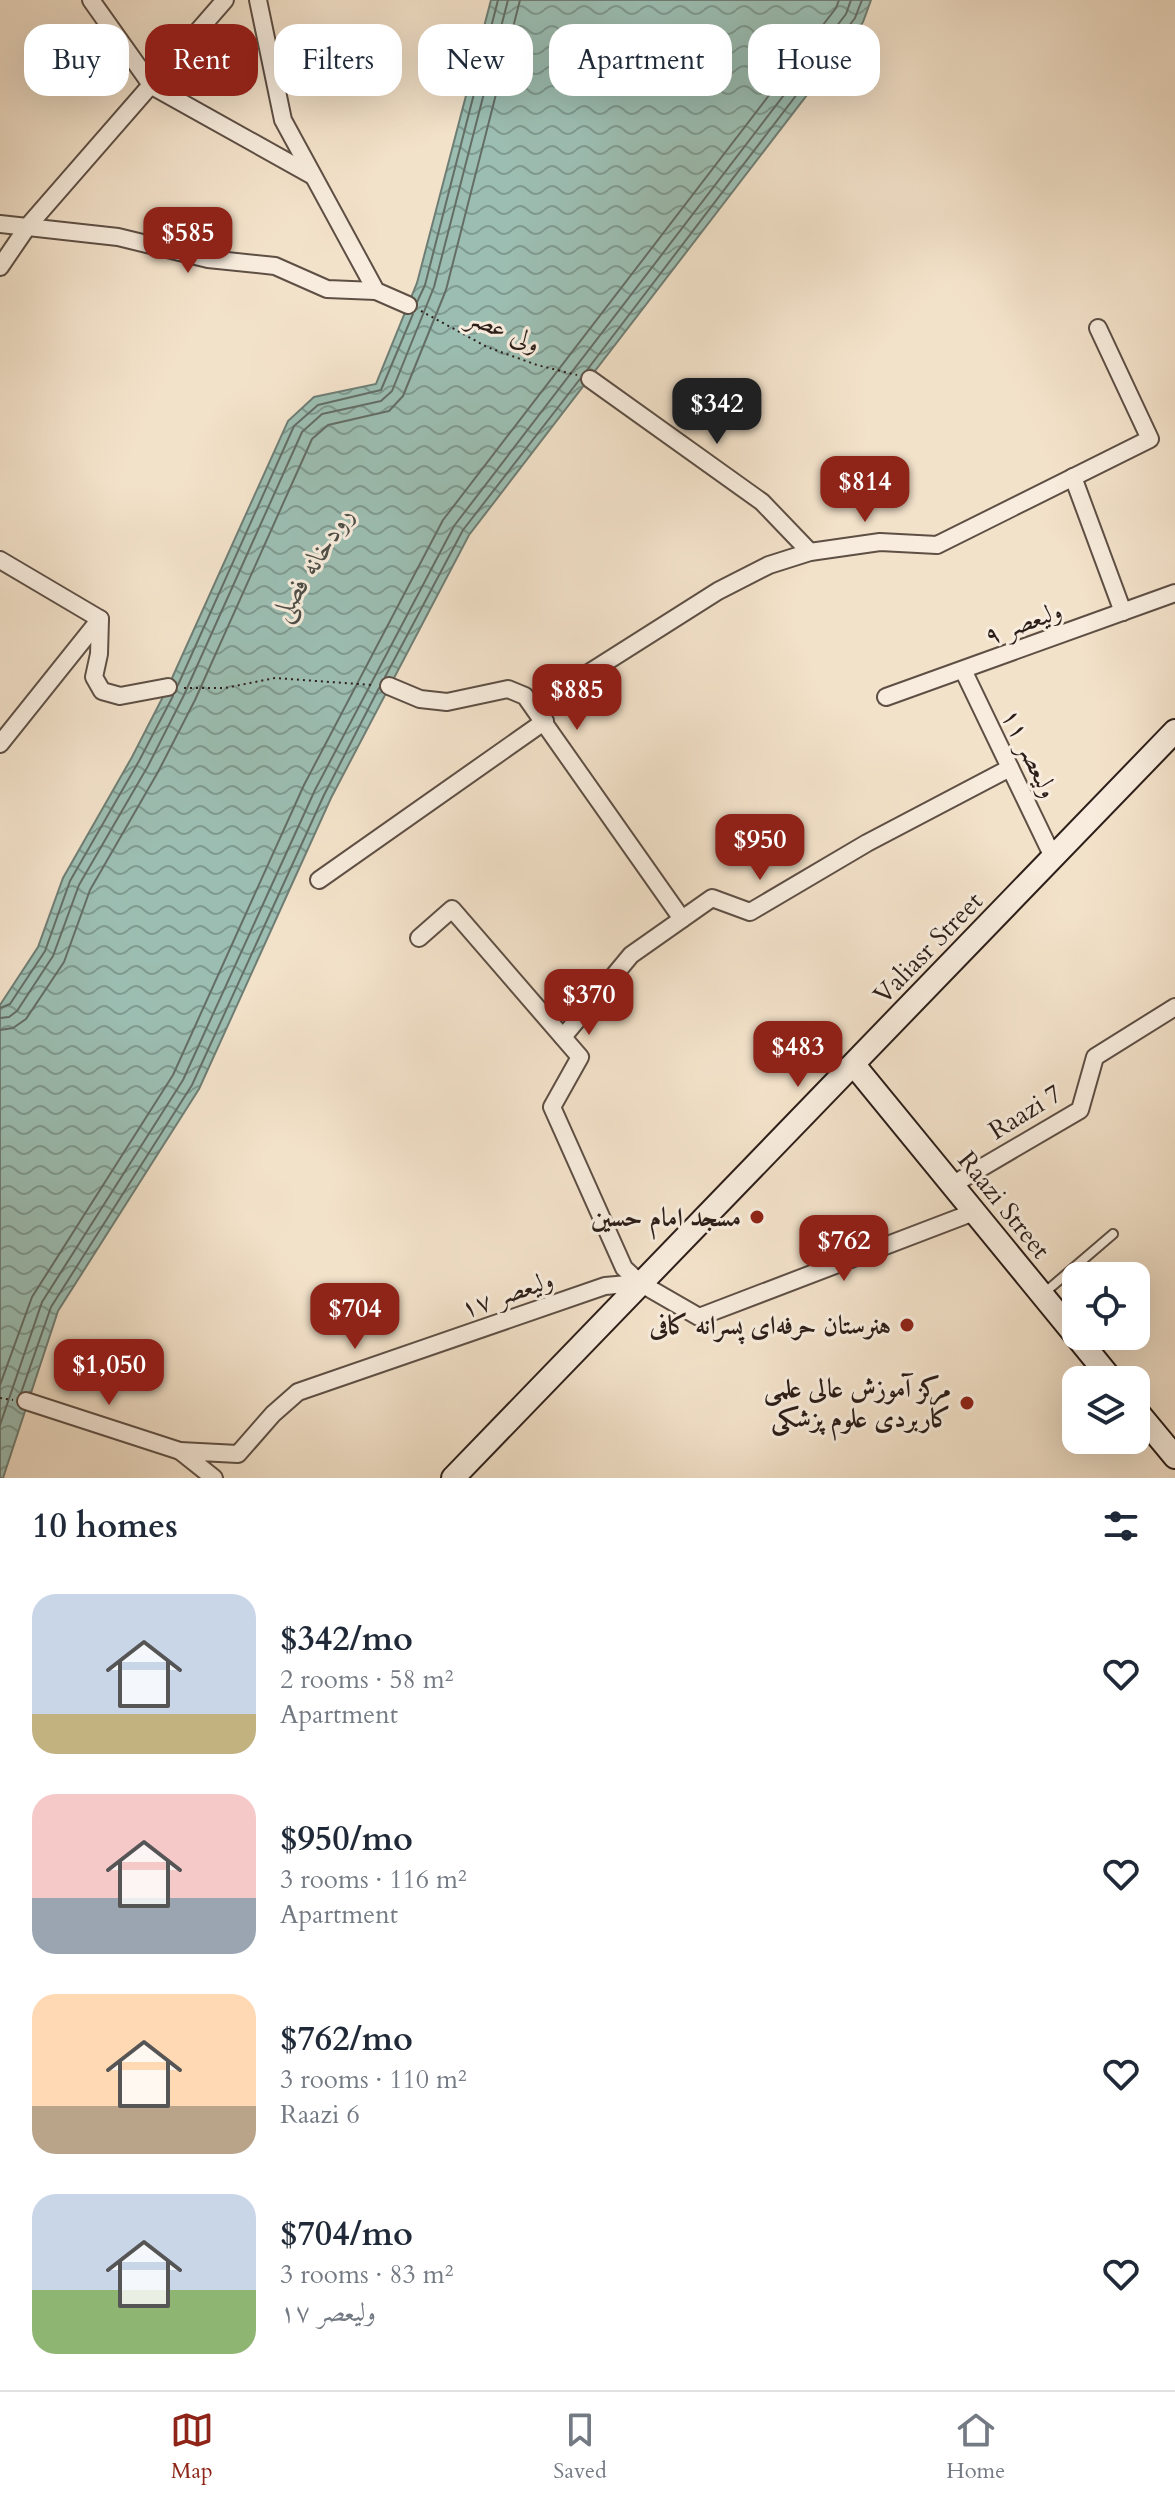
<!DOCTYPE html>
<html lang="en">
<head>
<meta charset="utf-8">
<style>
	:root { --surface:#fff; --page:#f2f2f3; --text:#1f2937; --muted:#747a83; --line:#e0e1e3; --accent:#8f2418 }
	body { margin:0; font-family:Cardo,Amiri,serif; background:var(--page); color:var(--text); height:100vh; display:flex; flex-direction:column; font-size:30px; white-space:nowrap }
	* { box-sizing:border-box; margin:0 }
	p { font-size:26px; color:var(--muted) }
	.icon { flex:none; width:44px; height:44px; fill:none; stroke:currentColor; stroke-width:2; stroke-linecap:round; stroke-linejoin:round }
	.map { position:relative; height:1478px; overflow:hidden }
	.details { display:flex; flex-direction:column; background:var(--surface); flex:1 }
	.details>* { flex:none }
	.banner { position:absolute; left:24px; top:24px; width:1128px; height:72px; display:flex; gap:16px }
	.buttons { position:absolute; left:1062px; top:1262px; display:grid; gap:16px }
	.buttons a { display:grid; place-items:center; width:88px; height:88px; border-radius:16px; background:var(--surface); box-shadow:0 8px 32px #0002; font-size:40px }
	.price { position:absolute; translate:-50% -68px; padding:0 18px; border-radius:16px; background:var(--accent); color:#fff; font-size:26px; line-height:52px; filter:drop-shadow(0 2px 4px #0008) }
	.price::after { content:''; position:absolute; left:50%; top:48px; width:24px; height:18px; margin-left:-12px; background:inherit; clip-path:polygon(0 0,100% 0,50% 100%) }
	.price.on { background:#222; color:#fff }
	ul { padding:0; list-style:none }
	li { display:flex; align-items:center; gap:24px; height:200px; padding:0 32px }
	li span { display:grid; place-items:center; flex:none; width:224px; height:160px; border-radius:24px; color:#555 }
	li>.icon { margin-inline-start:auto }
	span .icon { width:96px; height:96px; fill:#fffc; stroke-width:1 }
	li b { font-size:34px }
	h2 { display:flex; justify-content:space-between; align-items:center; height:96px; padding:0 32px; font-size:34px }
	.tag { padding:0 28px; border-radius:24px; background:var(--surface); box-shadow:0 8px 32px #0002; font-size:28px; line-height:72px }
	.tag.on { background:var(--accent); color:#fff }
	.menu { display:flex; justify-content:space-around; align-items:center; height:112px; border-top:2px solid var(--line); background:var(--surface); font-size:22px; color:var(--muted) }
	.menu a { display:grid; justify-items:center; gap:4px }
	.menu .on { color:var(--accent) }
	.map>svg:first-child { display:block }
	.water { fill:url(#water-waves); stroke:#6f7e75; stroke-width:2 }
	.lines { fill:none; stroke-linecap:round; stroke-linejoin:round }
	.shore { stroke:#646e66; stroke-width:2 }
	.lane-casing { stroke:#5e4f45; stroke-width:12 }
	.street-casing { stroke:#5e4f45; stroke-width:20 }
	.secondary-casing { stroke:#2c1e19; stroke-width:26 }
	.path { stroke:#2c1e19; stroke-width:2; stroke-dasharray:2 4; stroke-linecap:butt }
	.lane { stroke:#f7ecdd; stroke-width:8 }
	.street { stroke:#f7ecdd; stroke-width:16 }
	.secondary { stroke:#f7ecdd; stroke-width:22 }
	.poi-dot { fill:#8f2418; stroke:#f7ecdd; stroke-width:3 }
	.labels { text-anchor:middle; dominant-baseline:central; stroke-width:6; stroke-linejoin:round; paint-order:stroke }
	.street-label { font-size:26px; fill:#2c1e19; stroke:#f7ecdd }
	.poi-label { font-size:26px; font-weight:bold; fill:#2c1e19; stroke:#f7ecdd; text-anchor:end }
	.water-label { font-size:28px; font-style:italic; fill:#4e4e47; stroke:#f7ecdd }
</style>
</head>
<body>
<div class="map">
<svg width="1175" height="1478" viewBox="0 0 1175 1478">
	<defs>
		<pattern id="water-waves" width="16" height="10" patternUnits="userSpaceOnUse" patternTransform="scale(2)"><rect width="16" height="10" fill="#9cbeb2"/><path d="M0 5q4-4 8 0t8 0" fill="none" stroke="#7f9a90"/></pattern>
	</defs>
	<rect width="100%" height="100%" fill="#f3e2ca"/>
	<filter id="stains"><feTurbulence type="fractalNoise" baseFrequency=".0025" numOctaves="4"/><feColorMatrix values="0 0 0 0 .2 0 0 0 0 .09 0 0 0 0 .02 0 0 0 .5 -.17"/></filter>
	<radialGradient id="worn" r=".72"><stop offset=".6" stop-color="#630" stop-opacity="0"/><stop offset="1" stop-color="#630" stop-opacity=".3"/></radialGradient>
	<path class="water" d="M491,0H871L863,22L469,535L331,798L199,1089L58,1311L3,1478H0V1005L38,947L63,878L132,757L168,687L288,421L314,397L376,384L417,283Z"/>
	<g class="lines">
		<g class="shore">
			<path d="M417,302L425,285L498,0"/>
			<path d="M587,370L855,18L862,0"/>
			<path d="M385,677L463,530L580,379"/>
			<path d="M178,685L294,426L318,405L381,390L413,314"/>
			<path d="M0,1008L10,1004L45,951L70,881L139,761L173,696"/>
			<path d="M0,1018L9,1017L17,1011L53,956L79,885L148,766L184,695L302,432L322,414L381,401L392,391L434,287L508,0"/>
			<path d="M0,1030L13,1028L26,1019L64,962L90,890L158,772L195,700L312,439L328,425L389,411L403,396L446,290L520,0"/>
			<path d="M0,1385L32,1297L173,1075L304,785L443,520L836,8L839,0"/>
			<path d="M21,1393L51,1307L192,1085L324,795L379,688"/>
			<path d="M0,1425L42,1302L183,1080L315,790L454,526L846,14L851,0"/>
		</g>
		<defs>
			<path id="lane" d="M1043,1294L1113,1234"/>
			<g id="street">
				<path d="M91,0L152,86L313,176"/>
				<path d="M258,0L283,120L376,291L408,305"/>
				<path d="M0,224L118,237L208,259L275,266L327,289L376,291"/>
				<path d="M0,267L28,226L225,0"/>
				<path d="M590,379L762,502L810,552"/>
				<path d="M1073,477L1123,612"/>
				<path d="M0,560L100,619L99,654L94,677L102,691L120,696L168,687"/>
				<path d="M963,670L1053,857"/>
				<path d="M389,686L420,699L447,702L508,689L525,696L682,919"/>
				<path d="M886,697L1175,593"/>
				<path d="M535,707L718,591L769,565L810,552L880,542L937,545L1150,439L1098,328"/>
				<path d="M0,744L100,619"/>
				<path d="M319,880L545,721"/>
				<path d="M419,938L452,909L580,1057L552,1107L624,1268L640,1283L699,1317L974,1212"/>
				<path d="M563,1037L631,955L712,898L750,912L867,843L1010,768"/>
				<path d="M952,1185L1080,1110L1095,1057L1175,1007"/>
				<path d="M26,1401L180,1451"/>
				<path d="M214,1478L180,1451L238,1454L273,1414L298,1392L605,1286L640,1283"/>
			</g>
			<g id="secondary">
				<path d="M854,1065L1112,1380"/>
				<path d="M1136,1410L1175,1457"/>
				<path d="M453,1478L1175,731"/>
			</g>
		</defs>
		<use href="#lane" class="lane-casing"/>
		<use href="#street" class="street-casing"/>
		<use href="#secondary" class="secondary-casing"/>
		<g class="path">
			<path d="M421,311L487,347L537,365L577,375"/>
			<path d="M184,688H225L275,678L372,685"/>
			<path d="M0,1398L13,1400"/>
		</g>
		<use href="#lane" class="lane"/>
		<use href="#street" class="street"/>
		<use href="#secondary" class="secondary"/>
	</g>
	<g class="poi-dot">
		<circle cx="757" cy="1217" r="8"/>
		<circle cx="907" cy="1325" r="8"/>
		<circle cx="967" cy="1403" r="8"/>
	</g>
	<g class="labels">
		<g class="street-label">
			<text transform="translate(504 330) rotate(23)">ولی عصر</text>
			<text transform="translate(1023 623) rotate(-20)">ولیعصر ۹</text>
			<text transform="translate(1030 753) rotate(64)">ولیعصر ۱۱</text>
			<text transform="translate(928 948) rotate(-46)">Valiasr Street</text>
			<text transform="translate(1025 1112) rotate(-32)">Raazi 7</text>
			<text transform="translate(1004 1205) rotate(51)">Raazi Street</text>
			<text transform="translate(507 1294) rotate(-19)">ولیعصر ۱۷</text>
		</g>
		<g class="poi-label">
			<text x="741" y="1217">مسجد امام حسین</text>
			<text x="891" y="1325">هنرستان حرفه‌ای پسرانه کافی</text>
			<text x="951" y="1388">مرکز آموزش عالی علمی<tspan x="951" dy="30">کاربردی علوم پزشکی</tspan></text>
		</g>
		<g class="water-label">
			<text transform="translate(312 564) rotate(-58)">رودخانه فصلی</text>
		</g>
	</g>
	<rect width="100%" height="100%" filter="url(#stains)"/>
	<rect width="100%" height="100%" fill="url(#worn)"/>
</svg>
<div class="buttons">
<a><svg class="icon" aria-label="locate" viewBox="0 0 24 24"><circle cx="12" cy="12" r="6"/><path d="M12 2v4M12 18v4M2 12h4M18 12h4"/></svg></a>
<a><svg class="icon" aria-label="layers" viewBox="0 0 24 24"><path d="M12 4l9 5-9 5-9-5zM3 14l9 5 9-5"/></svg></a>
</div>
<b class="price" style="left:188px;top:275px">$585</b>
<b class="price on" style="left:717px;top:446px">$342</b>
<b class="price" style="left:865px;top:524px">$814</b>
<b class="price" style="left:577px;top:732px">$885</b>
<b class="price" style="left:760px;top:882px">$950</b>
<b class="price" style="left:589px;top:1037px">$370</b>
<b class="price" style="left:798px;top:1089px">$483</b>
<b class="price" style="left:844px;top:1283px">$762</b>
<b class="price" style="left:355px;top:1351px">$704</b>
<b class="price" style="left:109px;top:1407px">$1,050</b>
<div class="banner">
<a class="tag">Buy</a>
<a class="tag on">Rent</a>
<a class="tag">Filters</a>
<a class="tag">New</a>
<a class="tag">Apartment</a>
<a class="tag">House</a>
</div>
</div>
<section class="details">
<h2>10 homes<svg class="icon" aria-label="filters" viewBox="0 0 24 24"><path d="M4 7h16M4 17h16"/><circle cx="9" cy="7" r="2"/><circle cx="15" cy="17" r="2"/></svg></h2>
<ul>
<li><span style="background:linear-gradient(#c9d6e8 75%,#c2b280 0)"><svg class="icon" aria-label="home" viewBox="0 0 24 24"><path d="M3 11l9-7 9 7M6 9v11h12V9"/></svg></span><div><b>$342/mo</b><p>2 rooms · 58 m²</p><p>Apartment</p></div><svg class="icon" aria-label="heart" viewBox="0 0 24 24"><path d="M12 20l-8-8c-3-5 5-10 8-4 3-6 11-1 8 4z"/></svg></li>
<li><span style="background:linear-gradient(#f6c9c9 65%,#9aa5b1 0)"><svg class="icon" aria-label="home" viewBox="0 0 24 24"><path d="M3 11l9-7 9 7M6 9v11h12V9"/></svg></span><div><b>$950/mo</b><p>3 rooms · 116 m²</p><p>Apartment</p></div><svg class="icon" aria-label="heart" viewBox="0 0 24 24"><path d="M12 20l-8-8c-3-5 5-10 8-4 3-6 11-1 8 4z"/></svg></li>
<li><span style="background:linear-gradient(#ffd9b3 70%,#b9a48a 0)"><svg class="icon" aria-label="home" viewBox="0 0 24 24"><path d="M3 11l9-7 9 7M6 9v11h12V9"/></svg></span><div><b>$762/mo</b><p>3 rooms · 110 m²</p><p>Raazi 6</p></div><svg class="icon" aria-label="heart" viewBox="0 0 24 24"><path d="M12 20l-8-8c-3-5 5-10 8-4 3-6 11-1 8 4z"/></svg></li>
<li><span style="background:linear-gradient(#c9d6e8 60%,#8fb573 0)"><svg class="icon" aria-label="home" viewBox="0 0 24 24"><path d="M3 11l9-7 9 7M6 9v11h12V9"/></svg></span><div><b>$704/mo</b><p>3 rooms · 83 m²</p><p>ولیعصر ۱۷</p></div><svg class="icon" aria-label="heart" viewBox="0 0 24 24"><path d="M12 20l-8-8c-3-5 5-10 8-4 3-6 11-1 8 4z"/></svg></li>
</ul>
</section>
<nav class="menu">
<a class="on"><svg class="icon" aria-label="map" viewBox="0 0 24 24"><path d="M3 6l6-2 6 2 6-2v14l-6 2-6-2-6 2zM9 4v14M15 6v14"/></svg>Map</a>
<a><svg class="icon" aria-label="saved" viewBox="0 0 24 24"><path d="M7 4h10v16l-5-4-5 4z"/></svg>Saved</a>
<a><svg class="icon" aria-label="home" viewBox="0 0 24 24"><path d="M3 11l9-7 9 7M6 9v11h12V9"/></svg>Home</a>
</nav>
</body>
</html>
